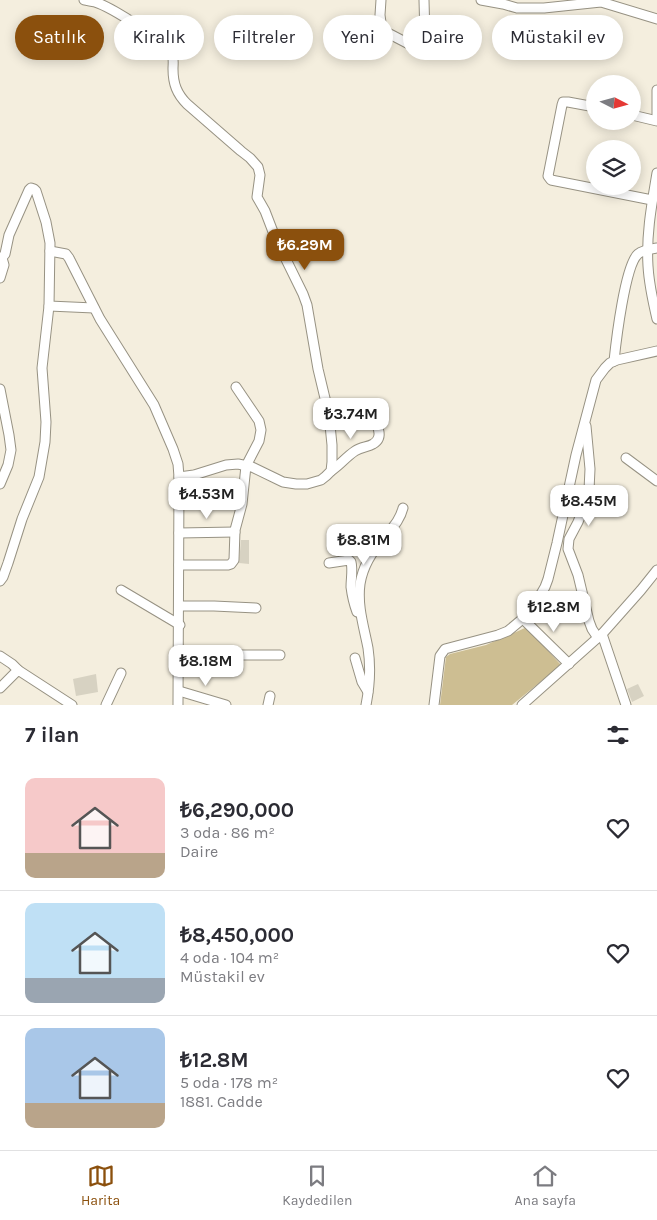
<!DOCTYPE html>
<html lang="tr">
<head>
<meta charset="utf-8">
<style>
	:root { --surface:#fff; --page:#f7f7f7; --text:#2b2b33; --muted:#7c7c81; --line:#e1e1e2; --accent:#8b500d }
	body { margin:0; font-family:Karla,sans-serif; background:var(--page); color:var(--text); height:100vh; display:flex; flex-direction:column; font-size:19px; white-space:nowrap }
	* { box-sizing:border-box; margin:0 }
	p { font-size:16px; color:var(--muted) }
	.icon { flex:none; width:28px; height:28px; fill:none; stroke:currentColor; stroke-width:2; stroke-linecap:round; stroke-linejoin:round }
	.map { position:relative; height:705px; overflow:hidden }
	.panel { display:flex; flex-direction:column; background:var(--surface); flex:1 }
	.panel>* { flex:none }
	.hud { position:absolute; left:15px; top:15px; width:628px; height:45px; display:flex; gap:10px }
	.needle { width:32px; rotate:96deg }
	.tools { position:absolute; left:586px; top:75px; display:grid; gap:10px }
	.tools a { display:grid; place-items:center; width:55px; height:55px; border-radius:50%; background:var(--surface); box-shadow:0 2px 12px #0003; font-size:25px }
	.price { position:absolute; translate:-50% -42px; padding:0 11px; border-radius:10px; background:#fff; color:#222; font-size:16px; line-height:32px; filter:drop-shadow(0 1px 2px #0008) }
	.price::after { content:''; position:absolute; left:50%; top:30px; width:15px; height:11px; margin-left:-8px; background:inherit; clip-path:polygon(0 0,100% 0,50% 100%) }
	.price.current { background:var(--accent); color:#fff }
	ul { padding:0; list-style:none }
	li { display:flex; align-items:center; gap:15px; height:125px; padding:0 25px }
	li+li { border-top:1px solid var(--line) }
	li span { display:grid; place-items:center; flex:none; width:140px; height:100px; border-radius:10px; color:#555 }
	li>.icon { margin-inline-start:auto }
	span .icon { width:60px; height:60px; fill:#fffc; stroke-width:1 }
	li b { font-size:21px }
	h2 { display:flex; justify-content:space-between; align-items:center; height:60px; padding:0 25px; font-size:21px }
	.chip { padding:0 18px; border-radius:22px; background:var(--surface); box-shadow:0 2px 12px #0003; font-size:18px; line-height:45px }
	.chip.current { background:var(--accent); color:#fff }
	.tab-bar { display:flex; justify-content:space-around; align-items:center; height:70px; border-top:1px solid var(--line); background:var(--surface); font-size:14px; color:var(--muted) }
	.tab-bar a { display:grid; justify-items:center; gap:2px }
	.tab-bar .current { color:var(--accent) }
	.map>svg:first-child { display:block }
	.green { fill:#cdbe92 }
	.building { fill:#d7d2c2 }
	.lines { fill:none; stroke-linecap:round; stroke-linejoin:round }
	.minor-casing { stroke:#979283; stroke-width:11 }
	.minor { stroke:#fff; stroke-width:9 }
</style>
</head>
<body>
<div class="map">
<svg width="657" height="705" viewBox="0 0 657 705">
	<rect width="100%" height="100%" fill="#f4eede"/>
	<path class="green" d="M525,628L528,629L561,665L512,705H440L446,657L450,654L486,645Z"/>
	<g class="building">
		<path d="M241,540H249V564L239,563Z"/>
		<path d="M96,674L98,692L76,696L73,679Z"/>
		<path d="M638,684L644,696L632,702L627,689Z"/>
	</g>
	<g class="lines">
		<defs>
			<g id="minor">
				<path d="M84,0C88,1 92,1 95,2C111,7 165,41 172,54C174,59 173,64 173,69C173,84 177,94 187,104L241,151L250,158L258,167L260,175L257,197L265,211L275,237L303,294L307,305L318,369L329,415L332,445V462L331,471L326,476L321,480L307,484H296L283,482L252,467L238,464L226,465L194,475L179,477"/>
				<path d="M381,0L380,15L382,30L407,43L417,42L425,37L424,0"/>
				<path d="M481,0L503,4L517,8H544L601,2L657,19"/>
				<path d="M657,90V117"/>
				<path d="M595,107L568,102H563L562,105L548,176L551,180L652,200"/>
				<path d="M632,115L657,121"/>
				<path d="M657,173C652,203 646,234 648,266C649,284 653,302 657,319"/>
				<path d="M50,251L66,254L69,258L100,319L154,405L173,449L178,464L179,477L178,705"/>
				<path d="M0,260L5,254L9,235L29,190L31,188L34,189L36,191L46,222L50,243L49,306L42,368L46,422L45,442L39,477L22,519L8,563L3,577L0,581"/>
				<path d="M0,278L4,265L2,258"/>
				<path d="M49,306L94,308"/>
				<path d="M614,361C616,342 625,265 638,254C643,250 651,249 657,248"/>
				<path d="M0,389L9,435L11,450L8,465L0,484"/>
				<path d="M586,426L590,469L589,490L588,496L578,522L569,539L568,549L578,575L589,621L592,629L598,638"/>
				<path d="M626,458L657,481"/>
				<path d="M331,471C340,465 346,457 355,451C361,447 368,447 373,444C386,437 375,421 370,413"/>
				<path d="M179,533L235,532"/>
				<path d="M329,563L349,560L351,562C353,570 351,578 351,587C352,595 354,604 357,612"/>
				<path d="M179,565H228L231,564L234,560L235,530L242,504L246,466L259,441L261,430L259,421L236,387"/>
				<path d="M121,590L180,625"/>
				<path d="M179,606H214L256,608"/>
				<path d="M523,619L569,664"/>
				<path d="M602,634L626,705"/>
				<path d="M179,655H280"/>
				<path d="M0,656L12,664L18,670"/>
				<path d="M355,658L362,682L368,692"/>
				<path d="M0,688L18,670L72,705"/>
				<path d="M179,691L226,705"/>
				<path d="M106,705L121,673"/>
				<path d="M268,705L270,696"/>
				<path d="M366,705C370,685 371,668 368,648C364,627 357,606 360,584C363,565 373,550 385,537C393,527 400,520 403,508"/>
				<path d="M434,705L440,656L445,649L498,635L508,631L526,616L534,606L545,587L548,579L557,543L576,455L596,380L605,368L610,363L617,360L657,351"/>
				<path d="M522,705L602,634L641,590L657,570"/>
			</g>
		</defs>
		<use href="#minor" class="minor-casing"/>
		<use href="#minor" class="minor"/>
	</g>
</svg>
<div class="tools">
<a><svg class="needle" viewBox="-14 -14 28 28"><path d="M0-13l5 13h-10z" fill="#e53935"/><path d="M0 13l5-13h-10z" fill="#7c7c81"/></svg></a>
<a><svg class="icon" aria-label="layers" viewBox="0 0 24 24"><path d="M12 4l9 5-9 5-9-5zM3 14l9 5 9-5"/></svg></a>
</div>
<b class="price current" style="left:305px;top:271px">₺6.29M</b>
<b class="price" style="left:351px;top:440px">₺3.74M</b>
<b class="price" style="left:207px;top:520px">₺4.53M</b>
<b class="price" style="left:589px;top:527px">₺8.45M</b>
<b class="price" style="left:364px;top:566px">₺8.81M</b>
<b class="price" style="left:554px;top:633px">₺12.8M</b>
<b class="price" style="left:206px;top:687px">₺8.18M</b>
<div class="hud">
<a class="chip current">Satılık</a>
<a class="chip">Kiralık</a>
<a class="chip">Filtreler</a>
<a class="chip">Yeni</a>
<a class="chip">Daire</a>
<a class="chip">Müstakil ev</a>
</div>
</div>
<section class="panel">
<h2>7 ilan<svg class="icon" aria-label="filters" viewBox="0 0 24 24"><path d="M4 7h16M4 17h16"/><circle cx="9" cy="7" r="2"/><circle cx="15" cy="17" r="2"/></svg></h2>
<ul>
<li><span style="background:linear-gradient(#f6c9c9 75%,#b9a48a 0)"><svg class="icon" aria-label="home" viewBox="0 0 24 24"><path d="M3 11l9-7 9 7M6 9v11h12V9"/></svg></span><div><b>₺6,290,000</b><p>3 oda · 86 m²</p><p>Daire</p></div><svg class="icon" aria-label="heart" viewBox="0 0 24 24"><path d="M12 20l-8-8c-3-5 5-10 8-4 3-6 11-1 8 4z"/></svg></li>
<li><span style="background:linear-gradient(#bfe0f5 75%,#9aa5b1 0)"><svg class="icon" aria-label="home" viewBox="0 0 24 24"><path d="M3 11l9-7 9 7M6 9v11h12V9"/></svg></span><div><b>₺8,450,000</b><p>4 oda · 104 m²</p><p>Müstakil ev</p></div><svg class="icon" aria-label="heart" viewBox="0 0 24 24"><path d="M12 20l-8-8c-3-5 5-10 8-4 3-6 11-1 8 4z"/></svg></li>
<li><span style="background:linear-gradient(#a9c7e8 75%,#b9a48a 0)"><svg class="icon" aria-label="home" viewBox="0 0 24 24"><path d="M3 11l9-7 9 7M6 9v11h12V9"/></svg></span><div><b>₺12.8M</b><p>5 oda · 178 m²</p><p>1881. Cadde</p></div><svg class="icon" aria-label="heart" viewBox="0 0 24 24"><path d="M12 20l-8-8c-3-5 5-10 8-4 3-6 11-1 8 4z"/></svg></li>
</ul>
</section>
<nav class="tab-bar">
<a class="current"><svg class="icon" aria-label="map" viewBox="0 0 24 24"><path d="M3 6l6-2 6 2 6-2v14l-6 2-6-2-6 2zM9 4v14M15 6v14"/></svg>Harita</a>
<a><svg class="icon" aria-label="saved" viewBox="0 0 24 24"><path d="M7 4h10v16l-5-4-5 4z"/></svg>Kaydedilen</a>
<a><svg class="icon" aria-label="home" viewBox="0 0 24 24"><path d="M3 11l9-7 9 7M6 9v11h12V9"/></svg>Ana sayfa</a>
</nav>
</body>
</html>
